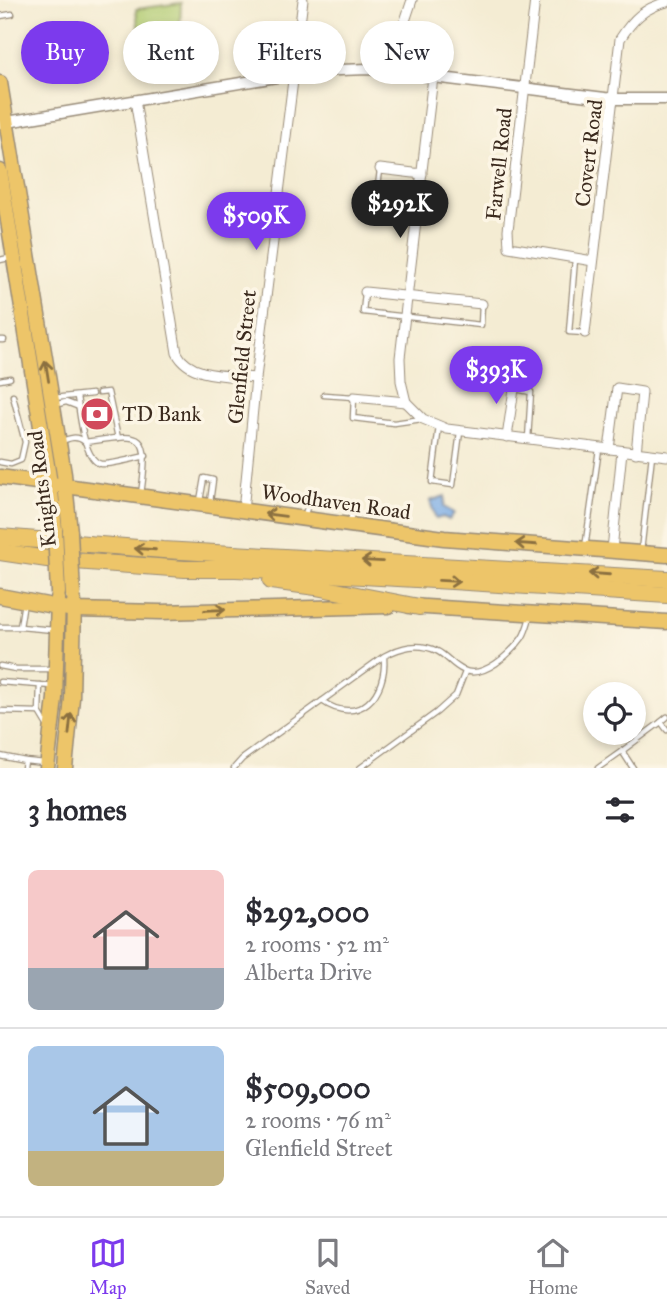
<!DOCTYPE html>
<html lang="en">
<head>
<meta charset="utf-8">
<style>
	:root { --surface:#fff; --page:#f2f2f3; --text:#2b2b33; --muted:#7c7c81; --line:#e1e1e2; --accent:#7c3aed }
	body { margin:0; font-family:"IM FELL Great Primer",serif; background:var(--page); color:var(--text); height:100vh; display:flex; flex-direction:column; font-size:26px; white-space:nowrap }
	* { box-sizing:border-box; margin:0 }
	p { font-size:23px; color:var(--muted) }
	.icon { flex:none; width:38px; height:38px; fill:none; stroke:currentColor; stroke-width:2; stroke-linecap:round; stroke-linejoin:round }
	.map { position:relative; height:768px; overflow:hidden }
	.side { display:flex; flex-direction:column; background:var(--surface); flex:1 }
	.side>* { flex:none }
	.banner { position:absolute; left:21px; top:21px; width:626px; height:63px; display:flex; gap:14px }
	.controls { position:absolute; left:583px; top:682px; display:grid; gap:14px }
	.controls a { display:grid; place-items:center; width:63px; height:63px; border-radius:50%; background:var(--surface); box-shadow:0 4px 10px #0003; font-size:35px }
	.price { position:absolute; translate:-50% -60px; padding:0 16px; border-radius:24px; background:var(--accent); color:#fff; font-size:23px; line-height:46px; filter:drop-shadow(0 2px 4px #0008) }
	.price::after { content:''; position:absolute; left:50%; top:42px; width:21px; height:16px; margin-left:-10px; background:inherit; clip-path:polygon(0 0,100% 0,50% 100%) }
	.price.active { background:#222; color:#fff }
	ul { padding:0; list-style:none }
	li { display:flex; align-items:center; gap:21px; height:175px; padding:0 28px }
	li+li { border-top:2px solid var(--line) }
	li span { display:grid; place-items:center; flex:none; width:196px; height:140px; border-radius:10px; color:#555 }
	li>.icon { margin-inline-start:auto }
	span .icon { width:84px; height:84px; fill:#fffc; stroke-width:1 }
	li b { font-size:30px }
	h2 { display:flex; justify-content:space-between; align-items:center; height:84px; padding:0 28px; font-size:30px }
	.chip { padding:0 24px; border-radius:32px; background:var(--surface); box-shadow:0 4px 10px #0003; font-size:24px; line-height:63px }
	.chip.active { background:var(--accent); color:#fff }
	.menu { display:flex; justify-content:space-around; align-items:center; height:98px; border-top:2px solid var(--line); background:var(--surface); font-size:19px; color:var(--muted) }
	.menu a { display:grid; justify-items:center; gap:4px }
	.menu .active { color:var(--accent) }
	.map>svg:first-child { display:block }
	.green { fill:#b0cb71; stroke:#767a48; stroke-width:2 }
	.water { fill:#7aace6; stroke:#5a6b82; stroke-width:2 }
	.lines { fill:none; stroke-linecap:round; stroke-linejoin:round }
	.service-casing { stroke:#988b78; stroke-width:7 }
	.minor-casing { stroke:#988b78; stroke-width:11 }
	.tertiary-casing { stroke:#988b78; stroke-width:13 }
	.primary-casing { stroke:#988b78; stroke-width:17 }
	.motorway-casing { stroke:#988b78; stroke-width:18 }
	.service { stroke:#fff; stroke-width:4.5 }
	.minor { stroke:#fff; stroke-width:9 }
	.tertiary { stroke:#fff; stroke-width:10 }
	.primary { stroke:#edc569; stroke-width:14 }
	.motorway { stroke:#edc569; stroke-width:16 }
	.primary-bridge-casing { stroke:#988b78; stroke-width:17; stroke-linecap:butt }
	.primary-bridge { stroke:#edc569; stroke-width:14 }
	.oneway { stroke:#8b7040 }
	.labels { text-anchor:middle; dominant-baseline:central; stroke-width:7; stroke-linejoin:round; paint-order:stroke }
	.street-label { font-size:21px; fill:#3b2a1e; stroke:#fcf5e5 }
	.poi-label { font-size:21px; fill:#3b2a1e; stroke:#fcf5e5; text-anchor:start }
</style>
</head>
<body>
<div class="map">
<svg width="667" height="768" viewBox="0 0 667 768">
	<rect width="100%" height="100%" fill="#fcf5e5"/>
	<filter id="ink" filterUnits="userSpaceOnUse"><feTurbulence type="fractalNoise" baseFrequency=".0143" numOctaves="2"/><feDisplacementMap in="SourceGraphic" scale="14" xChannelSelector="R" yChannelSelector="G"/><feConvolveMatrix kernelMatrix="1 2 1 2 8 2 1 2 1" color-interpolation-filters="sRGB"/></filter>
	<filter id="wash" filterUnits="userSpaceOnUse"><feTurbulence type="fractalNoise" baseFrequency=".00686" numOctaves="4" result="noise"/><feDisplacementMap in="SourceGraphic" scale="28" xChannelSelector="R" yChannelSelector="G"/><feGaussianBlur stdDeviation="1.57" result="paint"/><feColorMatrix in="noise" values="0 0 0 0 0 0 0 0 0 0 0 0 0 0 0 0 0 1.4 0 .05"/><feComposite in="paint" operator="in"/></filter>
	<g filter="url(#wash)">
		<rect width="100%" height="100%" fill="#f4ecd3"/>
		<path class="green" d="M181,3L180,29L139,34L136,9Z"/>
		<path class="water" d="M445,496L444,507L454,513L449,520L443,517L436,519L430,501Z"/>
	</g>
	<g filter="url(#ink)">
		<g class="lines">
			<defs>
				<g id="service">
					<path d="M0,16L12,14"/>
					<path d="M380,170L377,194L417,201"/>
					<path d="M575,259L569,332L585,333"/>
					<path d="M0,260L13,257"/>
					<path d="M365,293L363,312L481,325L482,304"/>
					<path d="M0,340H4"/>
					<path d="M0,380L10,378"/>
					<path d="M515,389L531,392L528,439"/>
					<path d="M99,393L108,392L118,438"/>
					<path d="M324,395L354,397L353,418L394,423L422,419"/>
					<path d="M77,397C80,412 83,460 101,464C111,465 135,458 146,456"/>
					<path d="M53,398L92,394"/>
					<path d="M54,405L66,402L79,407"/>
					<path d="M439,426L432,482L453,485L460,432"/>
					<path d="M60,442C69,438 77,435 85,442C145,433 150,431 141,494"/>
					<path d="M0,462L11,464L21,460L25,442L13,396"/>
					<path d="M200,501L204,478L213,480L210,502"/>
					<path d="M304,517L310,499L353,504L350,524"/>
					<path d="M585,548L599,449"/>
					<path d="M641,551L652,455"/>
					<path d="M0,627H20L24,602"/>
					<path d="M20,627L54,630"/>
					<path d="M0,666L16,669H55"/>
					<path d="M0,682L52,686"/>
					<path d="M40,685L39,712L48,727"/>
					<path d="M322,701C359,727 387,694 384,657"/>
					<path d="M0,711L39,712"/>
					<path d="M667,717L661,722L667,730"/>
					<path d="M0,756L25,761"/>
					<path d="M24,768L25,761L45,763"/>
					<path d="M234,768L242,759L384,656C401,647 418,642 437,651C446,655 453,666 463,670C483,680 511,653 522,638C526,632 528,624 530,617"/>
					<path d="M360,768L437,712L456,695L465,672"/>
					<path d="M598,768L622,751"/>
					<path d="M633,768L622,751L661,722"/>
				</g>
				<g id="minor">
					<path d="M535,0L508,230L509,247L593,261"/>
					<path d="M394,72L396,48L412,0"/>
					<path d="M135,100L177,353C190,379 231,375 256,378"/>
					<path d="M380,169L422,174"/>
					<path d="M365,292L482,304"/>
					<path d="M585,333L620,39C633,19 644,8 667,2"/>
					<path d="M354,397L406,402"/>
					<path d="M406,402L401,381L400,358L433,77"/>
					<path d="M406,402L423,419L447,429L667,456"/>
					<path d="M507,437L514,389"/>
					<path d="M609,449L617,388L642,392L636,453"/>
					<path d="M243,511L256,378L303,0"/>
					<path d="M612,550L622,451"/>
				</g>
				<path id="tertiary" d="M1,123L312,71L368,69L613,99H667"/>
				<g id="primary">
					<path d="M0,83L64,474L70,532"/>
					<path d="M0,171L50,483L55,530"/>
					<path d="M0,477L444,538L667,555"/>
					<path d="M0,596L74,610L161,612L389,606"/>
					<path d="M410,606L667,622"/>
					<path d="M47,768L55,698L58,598"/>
					<path d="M65,768L72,698L74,602"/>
				</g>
				<g id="motorway">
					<path d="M0,537L163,550L667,579"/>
					<path d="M0,552L47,559L185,569H236L452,581L667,595"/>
					<path d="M271,581L316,587L419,607"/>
				</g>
			</defs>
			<use href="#service" class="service-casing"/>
			<use href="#minor" class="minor-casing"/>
			<use href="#tertiary" class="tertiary-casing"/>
			<use href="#primary" class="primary-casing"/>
			<use href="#motorway" class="motorway-casing"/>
			<use href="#service" class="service"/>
			<use href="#minor" class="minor"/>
			<use href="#tertiary" class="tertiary"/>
			<use href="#primary" class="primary"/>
			<use href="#motorway" class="motorway"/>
			<defs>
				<g id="primary-bridge">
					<path d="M55,530L58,593"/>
					<path d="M70,532L73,595"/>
				</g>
			</defs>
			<use href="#primary-bridge" class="primary-bridge-casing"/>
			<use href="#primary-bridge" class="primary-bridge"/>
		</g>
		<defs><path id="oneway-shaft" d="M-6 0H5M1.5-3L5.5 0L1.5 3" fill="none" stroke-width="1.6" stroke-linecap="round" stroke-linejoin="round" transform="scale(1.75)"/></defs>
		<g class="oneway">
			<use href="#oneway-shaft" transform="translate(47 371) rotate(-99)"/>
			<use href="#oneway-shaft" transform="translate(275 515) rotate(-173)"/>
			<use href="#oneway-shaft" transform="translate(526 544) rotate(-176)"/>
			<use href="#oneway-shaft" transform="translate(145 549) rotate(-176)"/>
			<use href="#oneway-shaft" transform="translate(372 561) rotate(-177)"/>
			<use href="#oneway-shaft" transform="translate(599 574) rotate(-176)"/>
			<use href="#oneway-shaft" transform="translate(449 581) rotate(3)"/>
			<use href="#oneway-shaft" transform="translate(215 610) rotate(-2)"/>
			<use href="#oneway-shaft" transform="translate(70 724) rotate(-84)"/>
		</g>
	</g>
	<defs>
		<symbol id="bank-disc" viewBox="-11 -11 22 22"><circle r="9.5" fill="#d1495b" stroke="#fcf5e5"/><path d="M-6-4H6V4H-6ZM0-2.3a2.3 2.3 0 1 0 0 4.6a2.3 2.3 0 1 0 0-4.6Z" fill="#fff"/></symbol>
	</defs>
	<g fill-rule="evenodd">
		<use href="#bank-disc" x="78" y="395" width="38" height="38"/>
	</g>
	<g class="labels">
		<g class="street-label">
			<text transform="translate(589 153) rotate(-83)">Covert Road</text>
			<text transform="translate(499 164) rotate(-84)">Farwell Road</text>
			<text transform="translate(242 357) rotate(-84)">Glenfield Street</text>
			<text transform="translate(42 489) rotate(-97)">Knights Road</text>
			<text transform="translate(336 502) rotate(8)">Woodhaven Road</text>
		</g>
		<g class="poi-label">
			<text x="122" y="414">TD Bank</text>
		</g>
	</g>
</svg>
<div class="controls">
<a><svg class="icon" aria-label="locate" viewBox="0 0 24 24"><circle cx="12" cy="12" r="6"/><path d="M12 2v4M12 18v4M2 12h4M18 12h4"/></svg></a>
</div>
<b class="price active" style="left:400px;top:240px">$292K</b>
<b class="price" style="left:256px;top:252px">$509K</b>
<b class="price" style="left:496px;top:406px">$393K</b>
<div class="banner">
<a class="chip active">Buy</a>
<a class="chip">Rent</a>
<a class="chip">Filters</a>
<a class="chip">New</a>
</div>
</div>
<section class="side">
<h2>3 homes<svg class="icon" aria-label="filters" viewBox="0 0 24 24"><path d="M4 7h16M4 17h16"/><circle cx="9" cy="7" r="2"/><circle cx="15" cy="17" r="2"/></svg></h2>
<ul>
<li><span style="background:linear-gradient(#f6c9c9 70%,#9aa5b1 0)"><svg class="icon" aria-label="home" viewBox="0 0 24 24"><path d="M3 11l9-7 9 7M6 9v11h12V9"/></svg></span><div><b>$292,000</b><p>2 rooms · 52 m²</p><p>Alberta Drive</p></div></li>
<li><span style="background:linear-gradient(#a9c7e8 75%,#c2b280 0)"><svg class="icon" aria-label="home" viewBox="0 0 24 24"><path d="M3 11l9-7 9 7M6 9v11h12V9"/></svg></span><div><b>$509,000</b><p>2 rooms · 76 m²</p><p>Glenfield Street</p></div></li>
</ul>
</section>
<nav class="menu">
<a class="active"><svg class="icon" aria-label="map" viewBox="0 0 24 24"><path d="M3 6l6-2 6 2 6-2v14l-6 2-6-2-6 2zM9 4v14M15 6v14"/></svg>Map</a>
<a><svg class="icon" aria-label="saved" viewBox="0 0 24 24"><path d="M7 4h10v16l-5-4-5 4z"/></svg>Saved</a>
<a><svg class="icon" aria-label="home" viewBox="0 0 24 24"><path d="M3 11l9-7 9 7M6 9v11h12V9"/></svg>Home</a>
</nav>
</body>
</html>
